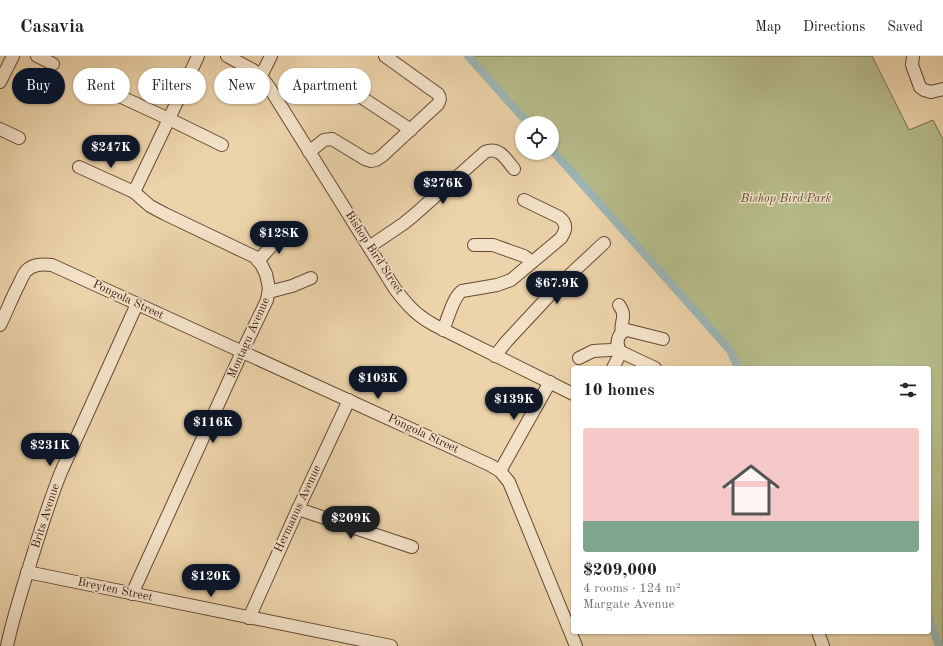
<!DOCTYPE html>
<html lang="en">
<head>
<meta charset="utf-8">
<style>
	:root { --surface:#fff; --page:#f2f2f2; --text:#202124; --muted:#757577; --line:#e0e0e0; --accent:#111827 }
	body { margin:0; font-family:"Old Standard TT",serif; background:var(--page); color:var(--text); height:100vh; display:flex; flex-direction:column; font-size:15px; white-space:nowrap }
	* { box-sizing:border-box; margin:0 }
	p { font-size:13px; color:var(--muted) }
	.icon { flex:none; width:22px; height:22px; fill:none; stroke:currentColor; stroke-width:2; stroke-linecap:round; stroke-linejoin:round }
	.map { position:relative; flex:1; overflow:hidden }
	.details { position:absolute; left:571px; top:310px; width:360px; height:268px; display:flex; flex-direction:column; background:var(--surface); border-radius:4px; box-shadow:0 1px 3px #0004 }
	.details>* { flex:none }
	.hud { position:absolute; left:12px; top:12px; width:380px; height:36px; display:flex; gap:8px }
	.fabs { position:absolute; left:515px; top:60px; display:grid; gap:8px }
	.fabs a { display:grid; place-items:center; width:44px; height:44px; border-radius:50%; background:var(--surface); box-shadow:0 1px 3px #0004; font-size:20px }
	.price { position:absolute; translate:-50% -34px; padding:0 9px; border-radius:14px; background:var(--accent); color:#fff; font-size:13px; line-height:26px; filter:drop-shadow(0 1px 2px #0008) }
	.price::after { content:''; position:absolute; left:50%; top:24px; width:12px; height:9px; margin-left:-6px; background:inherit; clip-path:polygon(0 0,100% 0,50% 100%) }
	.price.active { background:#222; color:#fff }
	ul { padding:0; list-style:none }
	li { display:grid; align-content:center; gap:8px; height:212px; padding:0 12px }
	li+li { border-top:1px solid var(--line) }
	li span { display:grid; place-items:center; height:124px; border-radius:4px; color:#555 }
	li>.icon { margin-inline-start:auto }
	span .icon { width:72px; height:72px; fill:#fffc; stroke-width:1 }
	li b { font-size:17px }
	h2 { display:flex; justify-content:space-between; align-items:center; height:48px; padding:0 12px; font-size:17px }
	.tag { padding:0 14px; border-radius:18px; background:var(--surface); box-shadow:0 1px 3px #0004; font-size:14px; line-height:36px }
	.tag.active { background:var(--accent); color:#fff }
	header { display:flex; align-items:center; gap:24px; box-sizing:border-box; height:56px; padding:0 20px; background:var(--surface); border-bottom:1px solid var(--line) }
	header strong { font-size:19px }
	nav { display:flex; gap:22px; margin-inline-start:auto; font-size:14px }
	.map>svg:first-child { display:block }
	.green { fill:#b6bc8a; stroke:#766b4c }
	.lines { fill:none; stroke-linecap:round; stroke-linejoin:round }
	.canal { stroke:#9db6b4; stroke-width:8 }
	.minor-casing { stroke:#644834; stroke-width:14 }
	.minor { stroke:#f3e2c8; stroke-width:12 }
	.labels { text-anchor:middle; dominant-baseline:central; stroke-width:3; stroke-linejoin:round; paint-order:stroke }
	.park-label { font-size:12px; font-style:italic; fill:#5d4b32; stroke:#f3e2c8 }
	.street-label { font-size:12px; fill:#371a0d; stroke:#f3e2c8 }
</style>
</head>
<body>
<header>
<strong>Casavia</strong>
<nav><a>Map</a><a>Directions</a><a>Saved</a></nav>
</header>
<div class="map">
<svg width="943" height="590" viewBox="0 0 943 590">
	<rect width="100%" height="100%" fill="#ecd3aa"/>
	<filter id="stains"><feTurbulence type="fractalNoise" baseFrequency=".005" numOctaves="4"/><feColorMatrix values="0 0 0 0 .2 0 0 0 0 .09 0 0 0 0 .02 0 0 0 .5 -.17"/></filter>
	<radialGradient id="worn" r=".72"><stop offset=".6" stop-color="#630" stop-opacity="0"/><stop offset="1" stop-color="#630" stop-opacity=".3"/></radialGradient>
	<path class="green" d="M468,0H872L909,74L933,64L943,83V590H939L929,563V312H738L730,294L552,94V67H528Z"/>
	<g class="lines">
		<g class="canal">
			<path d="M468,0L528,67"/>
			<path d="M552,94L730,294L738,312"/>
			<path d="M929,563L939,590"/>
		</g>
		<defs>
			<g id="minor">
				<path d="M37,0L53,8"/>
				<path d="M227,0L253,14L261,20L269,31L395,233C408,250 417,260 436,270L573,338"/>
				<path d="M913,0L912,9L920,31L924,34L931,36L943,33"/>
				<path d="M261,20L271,0"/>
				<path d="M329,20L411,74"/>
				<path d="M0,26L13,0"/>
				<path d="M115,38L169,63L222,89"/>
				<path d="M0,73L19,82"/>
				<path d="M309,96L324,84L332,83L365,103L371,105L376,104L382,100L438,48C440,44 441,42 438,38L385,0"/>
				<path d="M79,111L134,136L150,150L165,158L255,201L261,208L266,218L269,232L267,244L242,296L132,538"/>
				<path d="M134,136L169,63L198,0"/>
				<path d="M474,189H493L524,200L532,206"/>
				<path d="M369,191L403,168L413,160L485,96C499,90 506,103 514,113"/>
				<path d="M258,205L274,187L281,177"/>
				<path d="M269,236L292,230L311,222"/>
				<path d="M619,249C621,252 623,255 623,258C624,264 620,269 622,276"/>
				<path d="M0,269C6,257 11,244 17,232C20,227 22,220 26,215C33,208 42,208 52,209L490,409L500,415L509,426L576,590"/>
				<path d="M443,274C448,263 453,241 462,235L497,229L511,224L561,182C566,174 568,168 559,161L524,144"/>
				<path d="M495,300L506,286L560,228L604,187"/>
				<path d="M579,302L593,295L610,294L618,292"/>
				<path d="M613,312L621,296"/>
				<path d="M655,312L621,296C615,288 617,277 627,274L663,283"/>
				<path d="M500,415L550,326"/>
				<path d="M298,453L412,491"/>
				<path d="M27,516L391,590"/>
				<path d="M249,562L298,453L349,344"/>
				<path d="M818,576L823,590"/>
				<path d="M7,590C14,557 25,524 35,492C43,466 51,441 61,416L137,248"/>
			</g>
		</defs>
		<use href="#minor" class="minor-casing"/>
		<use href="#minor" class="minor"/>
	</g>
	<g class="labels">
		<g class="park-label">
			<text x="786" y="143">Bishop Bird Park</text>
		</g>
		<g class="street-label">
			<text transform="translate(374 197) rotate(57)">Bishop Bird Street</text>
			<text transform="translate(128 244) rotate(25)">Pongola Street</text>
			<text transform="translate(249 282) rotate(-66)">Montagu Avenue</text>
			<text transform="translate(423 378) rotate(25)">Pongola Street</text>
			<text transform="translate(298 453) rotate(-65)">Hermanus Avenue</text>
			<text transform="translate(46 460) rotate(-72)">Brits Avenue</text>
			<text transform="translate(115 534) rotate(12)">Breyten Street</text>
		</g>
	</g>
	<rect width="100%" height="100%" filter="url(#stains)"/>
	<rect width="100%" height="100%" fill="url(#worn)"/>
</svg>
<div class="fabs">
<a><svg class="icon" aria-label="locate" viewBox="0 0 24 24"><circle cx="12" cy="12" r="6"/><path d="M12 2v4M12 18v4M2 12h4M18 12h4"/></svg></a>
</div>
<b class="price" style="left:111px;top:113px">$247K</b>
<b class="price" style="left:443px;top:149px">$276K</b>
<b class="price" style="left:279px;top:199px">$128K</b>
<b class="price" style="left:557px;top:249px">$67.9K</b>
<b class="price" style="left:378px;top:344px">$103K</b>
<b class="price" style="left:514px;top:365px">$139K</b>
<b class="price" style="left:213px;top:388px">$116K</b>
<b class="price" style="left:50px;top:411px">$231K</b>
<b class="price active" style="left:351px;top:484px">$209K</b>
<b class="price" style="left:211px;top:542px">$120K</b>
<div class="hud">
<a class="tag active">Buy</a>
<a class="tag">Rent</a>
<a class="tag">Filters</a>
<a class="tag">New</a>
<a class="tag">Apartment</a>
</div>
<section class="details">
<h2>10 homes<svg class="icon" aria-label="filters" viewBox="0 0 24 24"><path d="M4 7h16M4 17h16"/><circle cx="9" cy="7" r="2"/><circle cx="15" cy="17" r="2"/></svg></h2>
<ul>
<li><span style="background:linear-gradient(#f6c9c9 75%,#7fa58c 0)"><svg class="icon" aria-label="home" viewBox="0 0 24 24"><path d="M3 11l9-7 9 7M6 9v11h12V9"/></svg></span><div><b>$209,000</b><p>4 rooms · 124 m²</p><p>Margate Avenue</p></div></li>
</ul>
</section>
</div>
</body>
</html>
